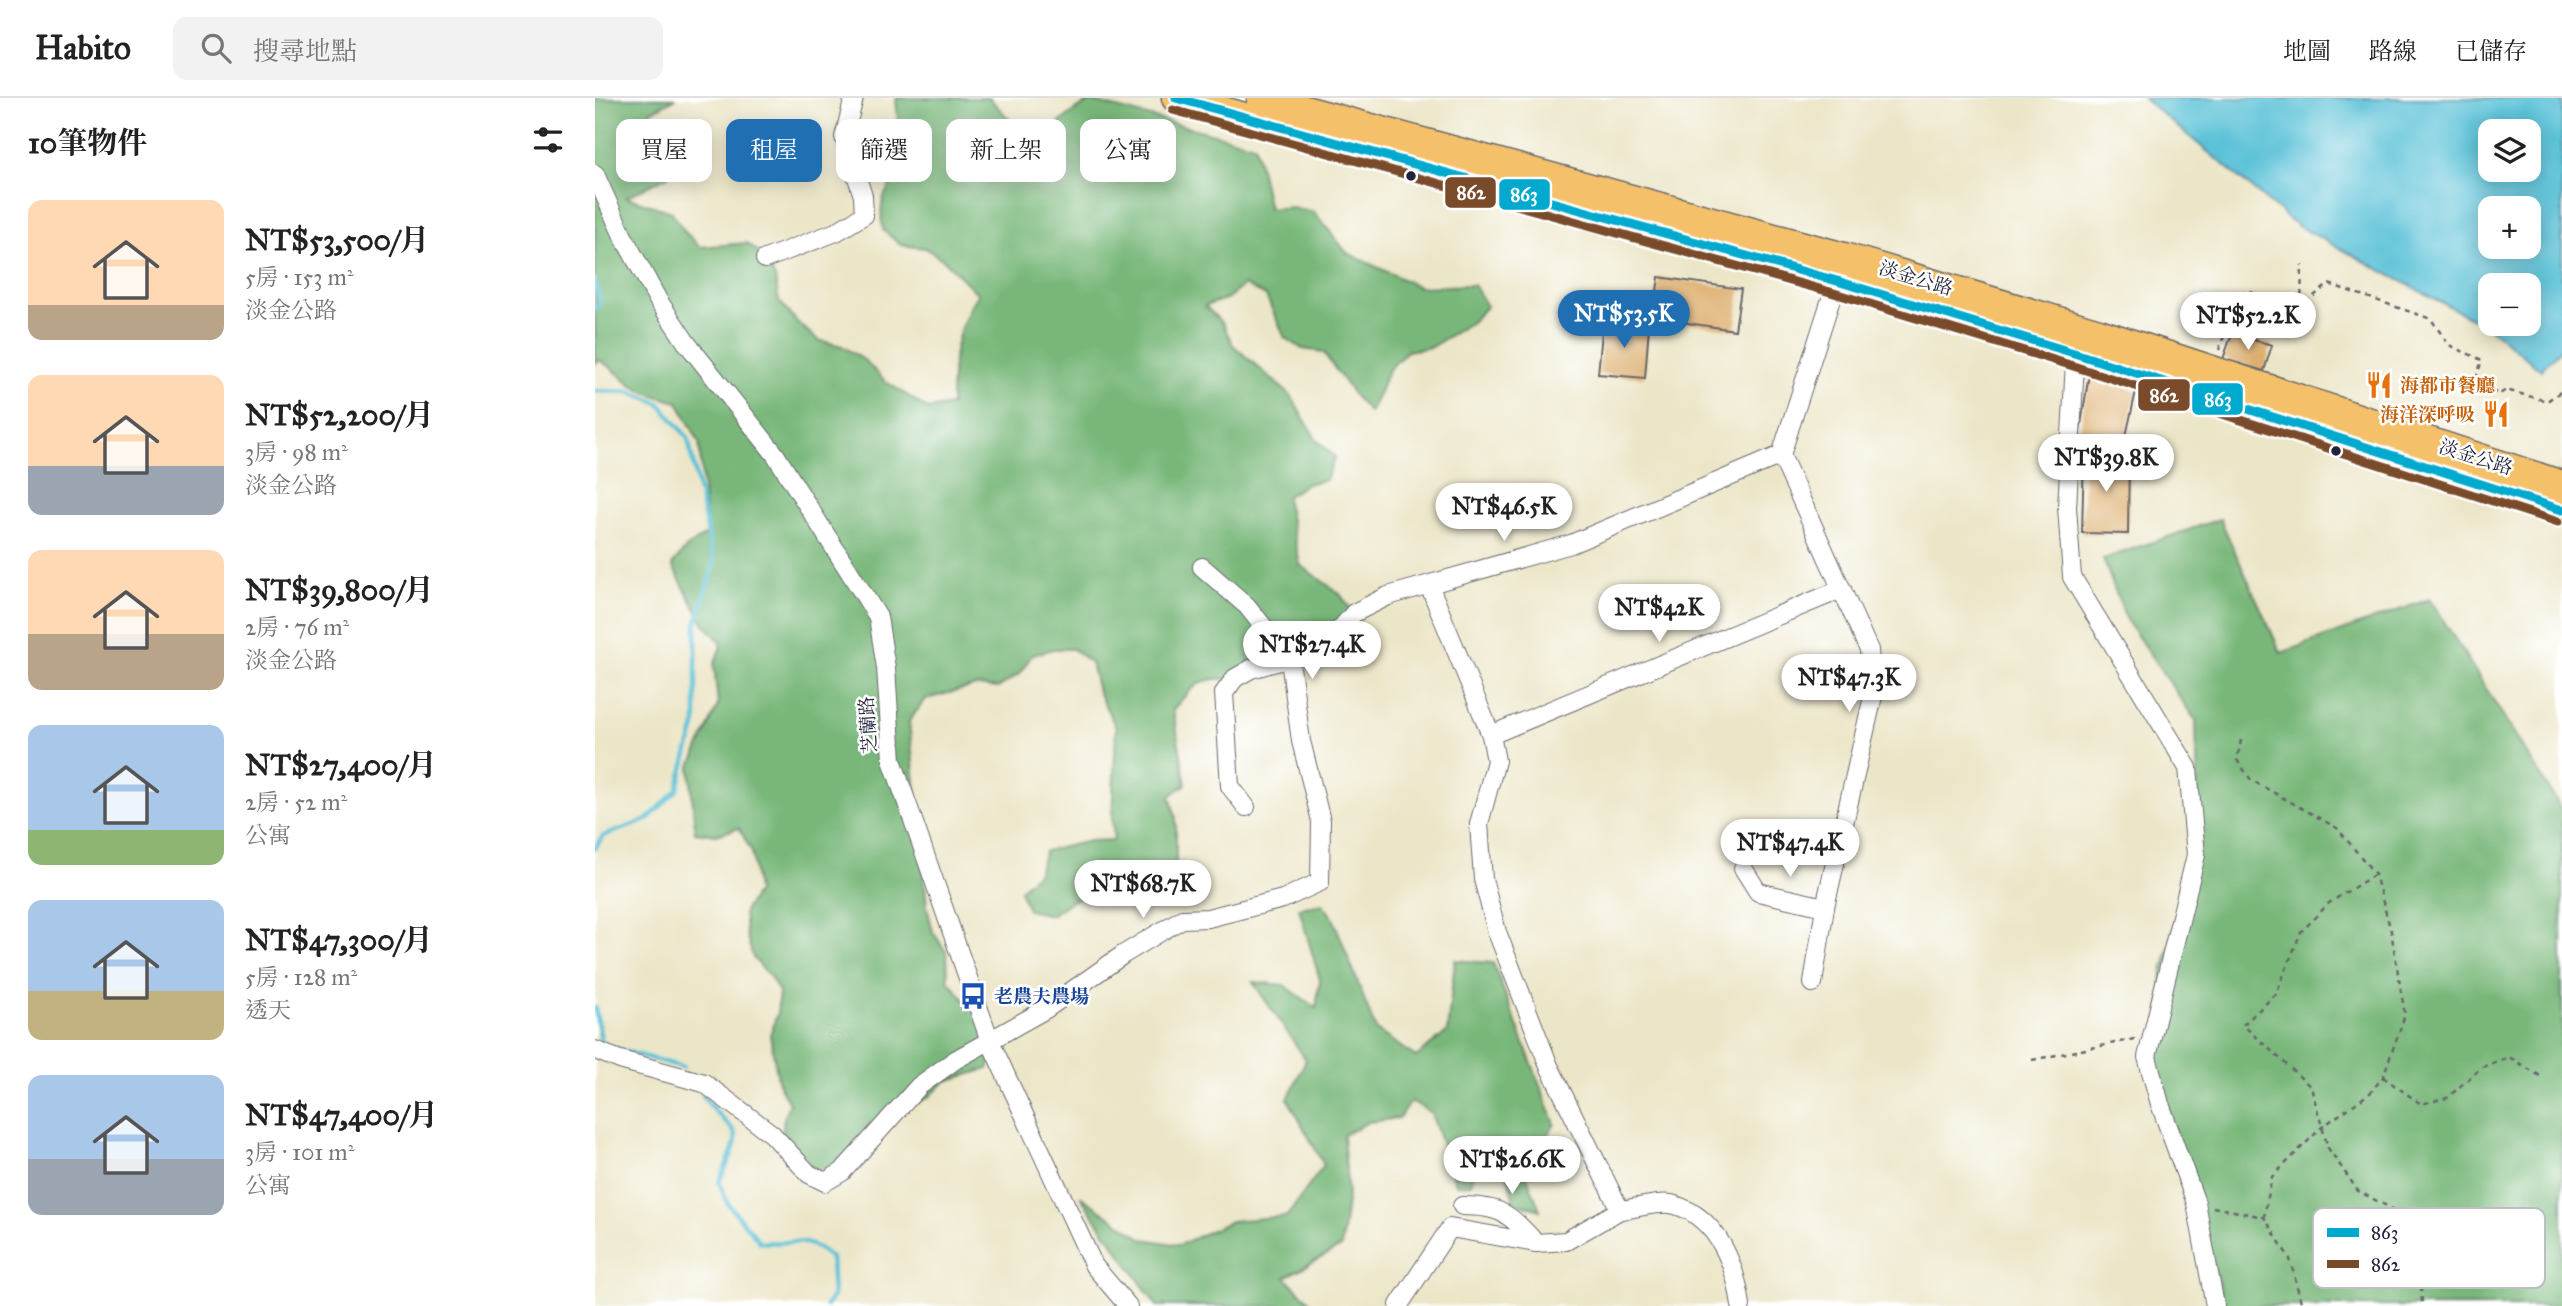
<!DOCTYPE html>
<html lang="zh-TW">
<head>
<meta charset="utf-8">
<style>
	:root { --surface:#fff; --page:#f2f2f2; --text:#222; --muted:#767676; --line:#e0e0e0; --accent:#1f6fb2 }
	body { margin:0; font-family:"IM FELL Great Primer","Noto Serif TC",serif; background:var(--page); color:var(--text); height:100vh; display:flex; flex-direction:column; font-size:26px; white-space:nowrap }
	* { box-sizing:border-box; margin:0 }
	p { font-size:23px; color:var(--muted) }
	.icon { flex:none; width:38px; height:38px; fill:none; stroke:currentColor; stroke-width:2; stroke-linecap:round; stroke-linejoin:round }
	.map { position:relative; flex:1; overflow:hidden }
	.side { display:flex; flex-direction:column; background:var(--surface); width:595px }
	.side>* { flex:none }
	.guide { position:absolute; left:21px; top:21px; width:665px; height:63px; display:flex; gap:14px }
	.controls { position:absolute; left:1883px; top:21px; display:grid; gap:14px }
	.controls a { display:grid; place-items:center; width:63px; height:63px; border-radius:14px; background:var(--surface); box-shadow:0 4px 18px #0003; font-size:35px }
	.price { position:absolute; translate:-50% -60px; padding:0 16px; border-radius:24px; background:#fff; color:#222; font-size:23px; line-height:46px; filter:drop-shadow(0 2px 4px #0008) }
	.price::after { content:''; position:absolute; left:50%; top:42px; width:21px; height:16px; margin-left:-10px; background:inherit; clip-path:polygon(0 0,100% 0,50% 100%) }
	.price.on { background:var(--accent); color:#fff }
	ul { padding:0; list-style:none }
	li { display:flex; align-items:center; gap:21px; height:175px; padding:0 28px }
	li span { display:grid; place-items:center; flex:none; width:196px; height:140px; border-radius:14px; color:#555 }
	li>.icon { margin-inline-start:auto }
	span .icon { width:84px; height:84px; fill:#fffc; stroke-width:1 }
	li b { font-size:30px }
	h2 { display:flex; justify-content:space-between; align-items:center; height:84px; padding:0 28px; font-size:30px }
	.pill { padding:0 24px; border-radius:14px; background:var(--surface); box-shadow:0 4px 18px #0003; font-size:24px; line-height:63px }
	.pill.on { background:var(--accent); color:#fff }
	header { display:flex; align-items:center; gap:42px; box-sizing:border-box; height:98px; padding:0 35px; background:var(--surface); border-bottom:2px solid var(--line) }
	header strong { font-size:33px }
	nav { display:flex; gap:38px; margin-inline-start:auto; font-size:24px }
	.search { width:490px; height:63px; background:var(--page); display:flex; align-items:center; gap:18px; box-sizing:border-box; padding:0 24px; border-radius:14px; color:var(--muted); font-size:26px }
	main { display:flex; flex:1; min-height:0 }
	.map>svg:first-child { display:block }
	.forest { fill:#78b779; stroke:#4d6c5a; stroke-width:2 }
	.water { fill:#5ac1d7; stroke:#3e7289; stroke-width:2; fill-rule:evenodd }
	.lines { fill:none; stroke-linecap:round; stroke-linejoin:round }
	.stream { stroke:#5ac1d7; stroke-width:4.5 }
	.building { fill:#ddae6d }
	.street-casing { stroke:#69676c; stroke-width:20 }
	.primary-casing { stroke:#69676c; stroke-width:31 }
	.path { stroke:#69676c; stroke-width:2.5; stroke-dasharray:5 5; stroke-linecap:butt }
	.street { stroke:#fff; stroke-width:18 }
	.primary { stroke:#f4c16a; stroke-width:28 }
	.bus-1-casing { stroke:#fff; stroke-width:14 }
	.bus-2-casing { stroke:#fff; stroke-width:14 }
	.bus-1 { stroke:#00a9ce; stroke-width:9 }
	.bus-2 { stroke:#7a4b2a; stroke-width:9 }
	.bus-dot { fill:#22223b; stroke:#fff; stroke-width:2.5 }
	.labels { text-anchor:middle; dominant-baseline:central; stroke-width:5; stroke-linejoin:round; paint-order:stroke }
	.street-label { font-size:19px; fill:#22223b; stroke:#fff }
	.food-label { font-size:19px; font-weight:bold; fill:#c56008; stroke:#fff; text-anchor:start }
	.transit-label { font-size:19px; font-weight:bold; fill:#164399; stroke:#fff; text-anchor:start }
	.key { fill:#fff; stroke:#bdbdc4; stroke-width:2 }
	.key-label { font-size:19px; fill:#22223b }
	.line-badge { stroke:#fff; stroke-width:2.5 }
	.badge-label { font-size:19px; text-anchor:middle; font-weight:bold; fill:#fff }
</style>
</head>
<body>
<header>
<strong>Habito</strong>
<div class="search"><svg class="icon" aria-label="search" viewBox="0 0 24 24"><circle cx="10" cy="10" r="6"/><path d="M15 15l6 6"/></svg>搜尋地點</div>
<nav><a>地圖</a><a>路線</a><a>已儲存</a></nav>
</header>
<main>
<section class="side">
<h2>10筆物件<svg class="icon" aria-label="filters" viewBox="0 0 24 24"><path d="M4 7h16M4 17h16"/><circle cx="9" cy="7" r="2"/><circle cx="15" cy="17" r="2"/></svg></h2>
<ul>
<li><span style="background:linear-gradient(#ffd9b3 75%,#b9a48a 0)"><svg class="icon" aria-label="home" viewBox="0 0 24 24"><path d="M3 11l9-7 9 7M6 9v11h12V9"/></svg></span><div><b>NT$53,500/月</b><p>5房 · 153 m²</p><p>淡金公路</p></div></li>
<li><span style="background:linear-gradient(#ffd9b3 65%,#9aa5b1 0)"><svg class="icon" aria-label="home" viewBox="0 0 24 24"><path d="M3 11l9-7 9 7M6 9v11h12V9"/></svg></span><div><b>NT$52,200/月</b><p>3房 · 98 m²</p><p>淡金公路</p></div></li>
<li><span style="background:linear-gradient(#ffd9b3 60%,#b9a48a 0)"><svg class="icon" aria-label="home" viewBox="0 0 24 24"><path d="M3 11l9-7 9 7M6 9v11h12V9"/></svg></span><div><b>NT$39,800/月</b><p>2房 · 76 m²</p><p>淡金公路</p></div></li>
<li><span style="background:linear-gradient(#a9c7e8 75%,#8fb573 0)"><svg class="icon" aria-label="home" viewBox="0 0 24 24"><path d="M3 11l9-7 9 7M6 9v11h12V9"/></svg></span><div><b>NT$27,400/月</b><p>2房 · 52 m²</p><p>公寓</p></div></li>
<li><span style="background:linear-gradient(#a9c7e8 65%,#c2b280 0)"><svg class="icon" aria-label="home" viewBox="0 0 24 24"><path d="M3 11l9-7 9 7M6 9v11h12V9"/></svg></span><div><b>NT$47,300/月</b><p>5房 · 128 m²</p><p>透天</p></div></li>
<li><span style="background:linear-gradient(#a9c7e8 60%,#9aa5b1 0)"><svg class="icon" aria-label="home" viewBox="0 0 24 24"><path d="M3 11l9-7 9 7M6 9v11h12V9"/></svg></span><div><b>NT$47,400/月</b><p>3房 · 101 m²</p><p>公寓</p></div></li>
</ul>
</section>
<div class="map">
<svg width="1967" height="1208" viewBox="0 0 1967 1208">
	<rect width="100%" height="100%" fill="#fff"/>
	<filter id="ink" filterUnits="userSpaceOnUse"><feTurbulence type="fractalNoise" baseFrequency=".0143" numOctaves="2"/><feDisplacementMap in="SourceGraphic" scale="14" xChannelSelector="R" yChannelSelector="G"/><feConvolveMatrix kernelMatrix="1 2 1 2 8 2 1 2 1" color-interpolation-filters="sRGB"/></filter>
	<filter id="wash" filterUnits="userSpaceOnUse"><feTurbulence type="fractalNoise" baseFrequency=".00686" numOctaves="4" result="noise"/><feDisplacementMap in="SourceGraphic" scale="28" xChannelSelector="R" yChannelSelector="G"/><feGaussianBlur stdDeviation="1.57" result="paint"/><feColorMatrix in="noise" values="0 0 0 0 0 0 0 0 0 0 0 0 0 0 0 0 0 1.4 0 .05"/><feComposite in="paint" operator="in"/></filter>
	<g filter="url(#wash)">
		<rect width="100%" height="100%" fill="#ece6c8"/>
		<g class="forest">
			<path d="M0,0H81L55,14C58,37 69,55 73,78L31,99L77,114L89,133L105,149L152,145L170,159L180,180L184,203L203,225L223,242L247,248L269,262L290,283L333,311L356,307C356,266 360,231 383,196L350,163L330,150L306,147L288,132C283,102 289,95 307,72L301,0H394L420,27L441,42C463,29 472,15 496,3L660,47L674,111L696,109L719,114L752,155L824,189L879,187L892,208L875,225L836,249L812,253L794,271L775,315L761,300L728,254L708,251L690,240L671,198L649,187L633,200L610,208L628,226L638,247L696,298L721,341L740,359L731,382L711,386L691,399L705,467L745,496L762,520L737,526L717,539L694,534L655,562L643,582C608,577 600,585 578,612L591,686L575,698L581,720V769C559,791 547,801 517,807L499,796L478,802L456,817L433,812L425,792L443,774L450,753L495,743L519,742L517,721L521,629L503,594L496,565L478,551H458L437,557L424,576L403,590L381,588L331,601L314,623L332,809L338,834L352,855L353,882L371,904L394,922L400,947L393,971L351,983L334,999L291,1020L268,1065L222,1077C192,1050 178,1047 194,1005L184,987L175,937L182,916L184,894L174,877L158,860L151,835L149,813L162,794L157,754L144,730L121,737L100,734L95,670L123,607L119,567L127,545L109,526L77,467L92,449L112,436L104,344L83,304C68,300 53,297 40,289C27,280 19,270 4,262L0,266Z"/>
			<path d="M1625,421L1686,555L1835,501L1967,712V1208H1630L1561,970L1568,873L1604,738L1601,623L1532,523L1508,461Z"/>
			<path d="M728,806L738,820L781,932L821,959L852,934L860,862L898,865L960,1026L929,1071L945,1112L919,1104L907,1050L887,1049L876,1086L861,1087L836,1015L816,1003L804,1020L773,1024L748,1037L753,1096L746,1149L690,1179L719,1208H562L485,1098L548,1141L585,1147L636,1123L692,1118L729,1067L693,1001L711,962L658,884L689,887L721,910L725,882L704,810Z"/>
		</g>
		<path class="water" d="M1548,0H1967V249L1946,272L1893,229L1701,127ZM1895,33H1934V72H1895ZM1895,110H1934V149H1895ZM1895,187H1934V226H1895Z"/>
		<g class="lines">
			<g class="stream">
				<path d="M0,184L5,205L0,211"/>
				<path d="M0,293L36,294L64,305L93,340L119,465L101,526V625L82,692L52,722L8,738L0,750"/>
				<path d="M0,910L7,947L88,969"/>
				<path d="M108,998C142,1045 153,1021 124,1084L133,1106L165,1144C197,1147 210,1136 236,1160L238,1198L231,1208"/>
			</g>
		</g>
		<g id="blocks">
			<g class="building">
				<path d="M1064,179L1146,191L1140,232L1058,220Z"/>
				<path d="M1008,224L1054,228L1050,280L1003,276Z"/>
				<path d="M1637,236L1677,247L1669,273L1628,261Z"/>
				<path d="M1494,276L1541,293L1530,343L1484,339Z"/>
				<path d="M1489,355L1534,356L1533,436L1487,435Z"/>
			</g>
		</g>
	</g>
	<g filter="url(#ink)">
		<use href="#blocks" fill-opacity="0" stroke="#69676c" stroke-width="2"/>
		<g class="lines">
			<defs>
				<g id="street">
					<path d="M0,76L28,138L63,202L91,244L180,356L283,519L291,570L297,662L395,943L499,1168L533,1208"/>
					<path d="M170,161L241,134L269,117L268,98L249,39L259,0"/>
					<path d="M1481,246L1472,409L1477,479L1593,670L1601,757L1552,959L1565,1006L1601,1105L1620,1208"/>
					<path d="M1186,357L1274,552L1278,598L1230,809L1218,885"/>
					<path d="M896,637L1247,491"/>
					<path d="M651,709L635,688L629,595L640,580L656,571L728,551L759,515L793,498L976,446L1186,357L1244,176"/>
					<path d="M1148,770L1163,794L1230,809"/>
					<path d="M0,952L25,962L109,985L177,1036L214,1076L230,1084L247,1074L324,988L360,962L451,911L529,856L587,821L613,820L688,801L725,784L726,723L706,643L695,562L652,508L607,469"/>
					<path d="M867,1108C907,1108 914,1116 941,1145"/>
					<path d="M1025,1112C1040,1111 1066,1102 1080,1107C1123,1120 1141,1168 1146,1208"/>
					<path d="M804,1207L855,1130L941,1145L971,1143L1025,1112L954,968L902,834L888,781L884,726L901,663L896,637L834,487"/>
				</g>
				<g id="primary">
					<path d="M581,0L1242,183L1479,255L1967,412"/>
					<path d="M666,0L1249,159L1504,235L1967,387"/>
				</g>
			</defs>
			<use href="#street" class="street-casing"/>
			<use href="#primary" class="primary-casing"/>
			<g class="path">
				<path d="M1706,208L1707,167"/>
				<path d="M1624,252L1643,197L1651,193L1706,208L1734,186L1836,221L1854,247L1887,262L1879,287L1905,296L1911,292L1952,303L1967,293"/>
				<path d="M1646,642L1642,662L1656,682L1742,730L1780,776L1796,833L1810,917L1788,979L1775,995L1727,1029L1677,1079L1669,1119"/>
				<path d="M1779,777L1734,805L1706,834L1681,896L1648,927L1716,989L1733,1050L1763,1093L1805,1115L1824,1147L1827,1208"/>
				<path d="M1437,962L1540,941"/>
				<path d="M1788,979L1826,1006L1852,1000L1887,969L1914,959L1947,979"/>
				<path d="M1618,1109L1669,1119L1695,1161L1707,1208"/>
			</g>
			<use href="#street" class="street"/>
			<use href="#primary" class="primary"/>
			<defs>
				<path id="bus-1" d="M581,0L1242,183L1479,255L1967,412"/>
				<path id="bus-2" d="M578,12L1239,195L1475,267L1963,424"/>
			</defs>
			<use href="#bus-1" class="bus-1-casing"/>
			<use href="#bus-2" class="bus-2-casing"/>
			<use href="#bus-1" class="bus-1"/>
			<use href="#bus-2" class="bus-2"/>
		</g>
	</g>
	<defs>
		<symbol id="restaurant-bare" viewBox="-9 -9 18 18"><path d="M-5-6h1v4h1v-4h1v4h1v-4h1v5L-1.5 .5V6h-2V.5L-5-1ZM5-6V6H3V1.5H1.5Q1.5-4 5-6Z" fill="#e8710a" stroke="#fff" stroke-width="2.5" paint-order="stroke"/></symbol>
		<symbol id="bus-bare" viewBox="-9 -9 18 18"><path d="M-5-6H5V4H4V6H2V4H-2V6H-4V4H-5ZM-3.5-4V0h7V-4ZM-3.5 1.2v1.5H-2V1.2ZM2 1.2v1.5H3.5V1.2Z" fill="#1a4fb4" stroke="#fff" stroke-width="2.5" paint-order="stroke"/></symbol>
	</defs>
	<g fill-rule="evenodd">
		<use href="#restaurant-bare" x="1765" y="268" width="38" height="38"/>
		<use href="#restaurant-bare" x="1882" y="297" width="38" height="38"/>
		<use href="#bus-bare" x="359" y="879" width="38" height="38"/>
	</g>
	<g class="bus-dot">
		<circle cx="816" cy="78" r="6"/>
		<circle cx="1741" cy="353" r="6"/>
	</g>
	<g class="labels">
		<g class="street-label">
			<text transform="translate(1321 180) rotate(17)">淡金公路</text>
			<text transform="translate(1881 359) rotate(18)">淡金公路</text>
			<text transform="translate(273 627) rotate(-94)">芝蘭路</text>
		</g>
		<g class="food-label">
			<text x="1805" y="287">海都市餐廳</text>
			<text x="1880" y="316" text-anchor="end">海洋深呼吸</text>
		</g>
		<g class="transit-label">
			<text x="399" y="898">老農夫農場</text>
		</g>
	</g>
	<rect x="1718" y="1110" width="232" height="80" rx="10" class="key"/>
	<rect x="1732" y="1130" width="32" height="9" fill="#00a9ce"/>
	<rect x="1732" y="1162" width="32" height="8" fill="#7a4b2a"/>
	<g class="key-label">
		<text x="1776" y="1141">863</text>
		<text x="1776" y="1173">862</text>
	</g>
	<g class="line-badge">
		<rect x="849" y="78" width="53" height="33" rx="7" fill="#7a4b2a"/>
		<rect x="903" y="80" width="53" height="33" rx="7" fill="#00a9ce"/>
		<rect x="1542" y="280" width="54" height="34" rx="7" fill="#7a4b2a"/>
		<rect x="1596" y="284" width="53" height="34" rx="7" fill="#00a9ce"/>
	</g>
	<g class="badge-label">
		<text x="876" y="101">862</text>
		<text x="929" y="103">863</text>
		<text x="1569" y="304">862</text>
		<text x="1623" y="308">863</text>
	</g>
</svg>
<div class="controls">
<a><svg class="icon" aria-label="layers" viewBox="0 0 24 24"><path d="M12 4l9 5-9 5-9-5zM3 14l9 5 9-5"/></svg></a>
<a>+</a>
<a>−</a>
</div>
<b class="price on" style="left:1029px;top:252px">NT$53.5K</b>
<b class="price" style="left:1653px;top:254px">NT$52.2K</b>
<b class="price" style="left:1511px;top:396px">NT$39.8K</b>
<b class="price" style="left:909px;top:445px">NT$46.5K</b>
<b class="price" style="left:1064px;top:546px">NT$42K</b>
<b class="price" style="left:717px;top:583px">NT$27.4K</b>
<b class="price" style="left:1254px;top:616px">NT$47.3K</b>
<b class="price" style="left:1195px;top:781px">NT$47.4K</b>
<b class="price" style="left:548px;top:822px">NT$68.7K</b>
<b class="price" style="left:917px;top:1098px">NT$26.6K</b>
<div class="guide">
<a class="pill">買屋</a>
<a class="pill on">租屋</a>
<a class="pill">篩選</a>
<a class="pill">新上架</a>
<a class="pill">公寓</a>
</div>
</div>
</main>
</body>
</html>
